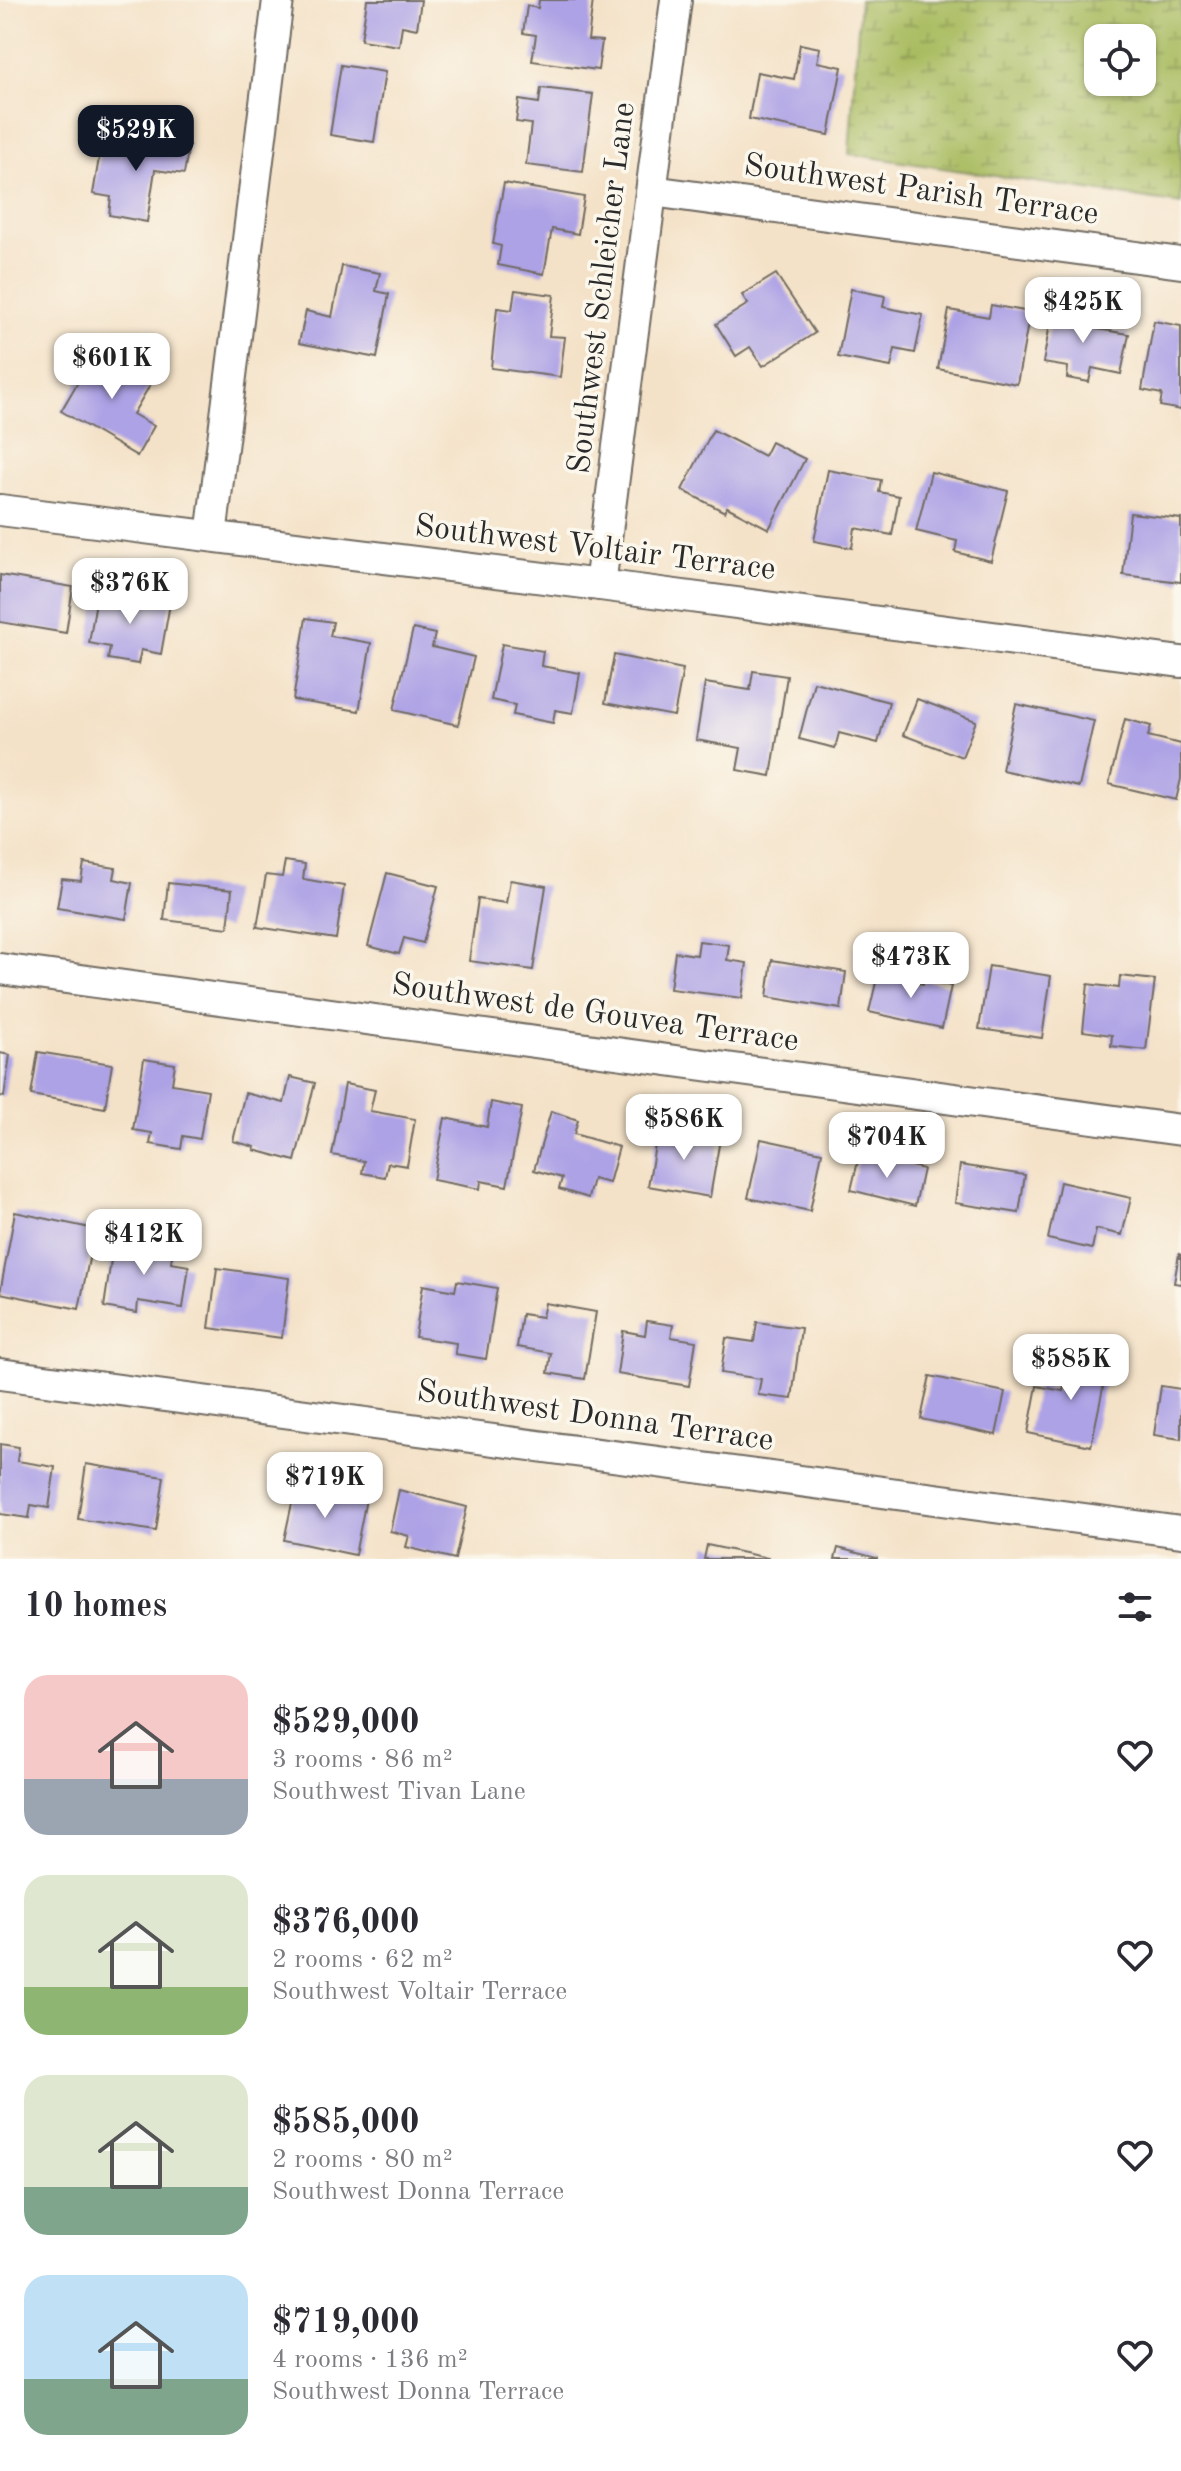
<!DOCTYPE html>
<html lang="en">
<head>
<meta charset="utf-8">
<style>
	:root { --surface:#fff; --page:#f7f7f7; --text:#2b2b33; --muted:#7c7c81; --accent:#111827 }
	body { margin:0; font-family:"Old Standard TT",serif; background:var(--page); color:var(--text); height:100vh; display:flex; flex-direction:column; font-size:30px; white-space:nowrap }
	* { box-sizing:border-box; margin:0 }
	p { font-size:26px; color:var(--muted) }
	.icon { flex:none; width:44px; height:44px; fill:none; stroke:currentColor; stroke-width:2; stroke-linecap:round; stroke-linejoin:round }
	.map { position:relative; height:1559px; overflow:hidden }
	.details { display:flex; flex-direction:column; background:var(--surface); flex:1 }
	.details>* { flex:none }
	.fabs { position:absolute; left:1084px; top:24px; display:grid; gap:16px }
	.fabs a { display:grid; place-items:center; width:72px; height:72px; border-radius:16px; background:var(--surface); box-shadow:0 2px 6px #0004; font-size:40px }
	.price { position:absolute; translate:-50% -68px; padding:0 18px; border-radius:16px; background:#fff; color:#222; font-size:26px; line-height:52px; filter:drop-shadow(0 2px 4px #0008) }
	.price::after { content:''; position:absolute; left:50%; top:48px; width:24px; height:18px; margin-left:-12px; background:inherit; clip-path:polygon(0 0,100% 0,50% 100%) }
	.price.selected { background:var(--accent); color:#fff }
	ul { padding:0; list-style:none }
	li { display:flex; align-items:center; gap:24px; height:200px; padding:0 24px }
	li span { display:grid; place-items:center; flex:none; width:224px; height:160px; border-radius:24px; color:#555 }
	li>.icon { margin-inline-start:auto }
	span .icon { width:96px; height:96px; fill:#fffc; stroke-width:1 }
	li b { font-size:34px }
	h2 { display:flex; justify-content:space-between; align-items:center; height:96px; padding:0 24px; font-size:34px }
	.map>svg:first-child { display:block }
	.wetland { fill:url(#wetland-marsh); stroke:#6a7446; stroke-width:2; fill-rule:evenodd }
	.building { fill:#ada2e5 }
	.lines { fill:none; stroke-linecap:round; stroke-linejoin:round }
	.street-casing { stroke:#716b62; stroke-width:34 }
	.street { stroke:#fff; stroke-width:30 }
	.labels { text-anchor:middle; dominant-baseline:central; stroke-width:7; stroke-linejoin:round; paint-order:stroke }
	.street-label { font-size:32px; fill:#2b2b2b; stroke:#fbf7ec }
</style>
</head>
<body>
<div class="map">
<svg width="1181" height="1559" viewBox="0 0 1181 1559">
	<defs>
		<pattern id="wetland-marsh" width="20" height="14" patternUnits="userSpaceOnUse" patternTransform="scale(2)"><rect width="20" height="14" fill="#a9bc60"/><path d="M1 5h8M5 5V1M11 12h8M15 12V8" fill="none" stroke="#8a994f"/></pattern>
	</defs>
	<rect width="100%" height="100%" fill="#fbf7ec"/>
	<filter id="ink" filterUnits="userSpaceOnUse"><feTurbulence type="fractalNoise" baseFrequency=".0125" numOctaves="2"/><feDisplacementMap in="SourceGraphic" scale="16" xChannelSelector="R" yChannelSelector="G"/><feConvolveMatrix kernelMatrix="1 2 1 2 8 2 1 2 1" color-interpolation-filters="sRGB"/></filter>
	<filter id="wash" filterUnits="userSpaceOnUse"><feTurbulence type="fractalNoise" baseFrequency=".006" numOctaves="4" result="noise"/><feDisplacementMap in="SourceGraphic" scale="32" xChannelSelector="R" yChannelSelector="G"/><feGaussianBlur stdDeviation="1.8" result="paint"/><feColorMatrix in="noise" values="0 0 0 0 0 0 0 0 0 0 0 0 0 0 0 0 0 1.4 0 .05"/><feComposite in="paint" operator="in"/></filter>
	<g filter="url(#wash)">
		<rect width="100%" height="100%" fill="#f4e2c8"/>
		<path class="wetland" d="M860,0H1181V204L849,154ZM1098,38H1142V82H1098Z"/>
		<g id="blocks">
			<g class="building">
				<path d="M367,0H421L417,29L402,26L399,46L361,40Z"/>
				<path d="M539,0H593L588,40L602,41L598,70L532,61L536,35L523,33L527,6L538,8Z"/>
				<path d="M800,44L820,48L817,62L842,67L829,135L749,119L757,72L794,79Z"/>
				<path d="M341,65L385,72L374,142L330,135Z"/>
				<path d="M541,88L593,94L583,172L526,165L531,124L516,122L519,100L539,103Z"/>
				<path d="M117,134L189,145L184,174L155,170L147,222L109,215L111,197L93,194L100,152L114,154Z"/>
				<path d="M504,183L584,197L578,234L552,229L544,274L498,265L501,246L493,244Z"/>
				<path d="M342,266L380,273L376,291L389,294L377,358L299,343L306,311L332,317Z"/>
				<path d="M776,274L815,333L763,366L750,347L736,356L716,324L748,304L742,295Z"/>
				<path d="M851,289L885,296L883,307L923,315L915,353L895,349L891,367L838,357Z"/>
				<path d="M515,290L554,295L549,336L565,337L560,377L491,368L497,308L512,310Z"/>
				<path d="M991,305L1030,312L1017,384L938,369L949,310L989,317Z"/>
				<path d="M1053,307L1092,314L1090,328L1129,334L1121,374L1092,368L1089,382L1067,378L1068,367L1043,363Z"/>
				<path d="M1154,321L1181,326V410L1160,406L1162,394L1142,390Z"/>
				<path d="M99,346L154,378L133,414L154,426L137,456L61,411Z"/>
				<path d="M713,430L764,456L771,442L805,459L769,529L727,507L725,512L682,490Z"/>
				<path d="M828,470L881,480L879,492L899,496L892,535L855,528L852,548L814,541Z"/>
				<path d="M931,472L1008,491L991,561L955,552L957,541L916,531Z"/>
				<path d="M1130,513L1181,519V582L1123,575Z"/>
				<path d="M0,575L73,587L66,633L0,622Z"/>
				<path d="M141,593L171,598L161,654L141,650L138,664L108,659L110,647L89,643L97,595L140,602Z"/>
				<path d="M306,618L333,622L330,636L371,643L359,711L293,700Z"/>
				<path d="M413,629L435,634L432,647L474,657L458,725L394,710Z"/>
				<path d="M502,644L543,651L541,666L580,673L573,713L555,710L553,723L513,715L515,705L491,700Z"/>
				<path d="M614,655L683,669L674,716L605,703Z"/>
				<path d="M753,671L787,676L771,776L737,770L741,748L696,740L705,683L750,690Z"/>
				<path d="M814,682L889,702L878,743L839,733L835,748L799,739Z"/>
				<path d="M917,699L976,721L962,757L903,735Z"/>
				<path d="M1016,704L1094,721L1079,787L1002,770Z"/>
				<path d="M1125,719L1151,726L1148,736L1181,744V779L1176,800L1109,784Z"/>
				<path d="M285,861L305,864L303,879L344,886L336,939L257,927L266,875L282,877Z"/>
				<path d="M84,863L116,868L114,879L132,883L126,919L57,908L62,879L81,881Z"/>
				<path d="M387,873L438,886L423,943L404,938L399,954L368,946Z"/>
				<path d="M510,880L546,886L533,970L469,961L478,899L506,903Z"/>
				<path d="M168,883L232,890L228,928L164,920Z"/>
				<path d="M699,941L729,945L727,960L747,963L742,998L670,989L675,952L697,955Z"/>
				<path d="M772,960L846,972L841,1009L767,997Z"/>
				<path d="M989,966L1051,976L1042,1038L979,1029Z"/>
				<path d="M878,974L923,984L924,980L951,986L942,1028L869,1012Z"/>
				<path d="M1120,976L1155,980L1146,1050L1111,1046L1112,1035L1083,1031L1088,984L1119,988Z"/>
				<path d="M38,1052L112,1064L105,1108L31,1095Z"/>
				<path d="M0,1053L10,1055L4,1097L0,1096Z"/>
				<path d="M144,1059L175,1064L172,1084L208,1090L200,1139L183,1136L181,1149L150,1144L152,1133L133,1130Z"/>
				<path d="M290,1077L315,1083L295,1161L254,1150L255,1147L233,1141L245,1093L284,1103Z"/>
				<path d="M345,1084L375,1090L370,1111L415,1119L407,1166L388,1163L385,1177L362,1173L364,1161L332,1155Z"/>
				<path d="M491,1102L522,1108L507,1186L481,1181L480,1189L433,1180L445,1118L487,1127Z"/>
				<path d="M551,1111L578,1120L574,1134L619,1147L609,1183L593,1179L588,1198L559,1189L562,1178L534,1170Z"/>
				<path d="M658,1128L720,1139L710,1197L648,1186Z"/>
				<path d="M761,1139L822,1152L810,1211L748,1198Z"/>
				<path d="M860,1153L923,1169L915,1206L851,1190Z"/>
				<path d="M960,1165L1025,1175L1019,1213L955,1203Z"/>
				<path d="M1060,1182L1131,1198L1122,1235L1096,1229L1092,1249L1048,1239Z"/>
				<path d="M15,1212L95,1229L79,1309L0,1293Z"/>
				<path d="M114,1240L173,1249L171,1263L189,1266L183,1308L138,1301L137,1313L104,1307Z"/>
				<path d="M1179,1254L1181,1255V1284L1174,1283Z"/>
				<path d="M217,1268L289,1278L282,1338L209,1328Z"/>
				<path d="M457,1281L497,1288L486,1359L455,1354L456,1343L415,1337L423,1285L455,1291Z"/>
				<path d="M545,1303L596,1312L585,1379L548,1373L551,1353L517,1347L522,1314L542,1317Z"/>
				<path d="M647,1321L673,1325L671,1337L696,1341L689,1386L617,1374L623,1331L645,1335Z"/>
				<path d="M757,1322L801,1328L792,1399L758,1395L761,1379L721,1373L726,1338L754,1342Z"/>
				<path d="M1071,1352L1109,1359L1091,1446L1028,1433L1037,1386L1063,1391Z"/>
				<path d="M930,1376L1005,1392L996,1435L921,1419Z"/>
				<path d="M1161,1386L1181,1389V1439L1154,1435Z"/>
				<path d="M0,1444L19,1447L17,1461L55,1467L49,1508L31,1505L29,1518L0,1514Z"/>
				<path d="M86,1464L164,1477L156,1531L78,1519Z"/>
				<path d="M296,1485L366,1499L355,1555L284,1540Z"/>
				<path d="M399,1490L467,1507L455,1559L406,1547L409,1536L390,1531Z"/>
				<path d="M707,1545L768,1558V1559H704Z"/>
				<path d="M838,1548L877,1558V1559H835Z"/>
			</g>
		</g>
	</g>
	<g filter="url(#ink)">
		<use href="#blocks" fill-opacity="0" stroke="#716b62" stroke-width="2"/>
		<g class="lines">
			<defs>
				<g id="street">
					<path d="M652,191L1181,263"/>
					<path d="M0,510L600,585L1181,662"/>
					<path d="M211,536L278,0"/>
					<path d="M600,585L676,0"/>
					<path d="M0,969L1181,1130"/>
					<path d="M0,1374L1181,1532"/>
				</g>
			</defs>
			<use href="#street" class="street-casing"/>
			<use href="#street" class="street"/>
		</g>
	</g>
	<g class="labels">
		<g class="street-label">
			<text transform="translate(921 191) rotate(8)">Southwest Parish Terrace</text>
			<text transform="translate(603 288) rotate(-83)">Southwest Schleicher Lane</text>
			<text transform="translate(595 549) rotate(7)">Southwest Voltair Terrace</text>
			<text transform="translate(595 1014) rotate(8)">Southwest de Gouvea Terrace</text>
			<text transform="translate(595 1417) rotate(8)">Southwest Donna Terrace</text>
		</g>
	</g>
</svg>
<div class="fabs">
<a><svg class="icon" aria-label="locate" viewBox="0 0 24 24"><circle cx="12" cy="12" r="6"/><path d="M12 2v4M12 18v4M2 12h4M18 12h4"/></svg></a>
</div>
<b class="price selected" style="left:136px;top:173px">$529K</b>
<b class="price" style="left:1083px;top:345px">$425K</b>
<b class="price" style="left:112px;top:401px">$601K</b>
<b class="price" style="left:130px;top:626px">$376K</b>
<b class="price" style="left:911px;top:1000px">$473K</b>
<b class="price" style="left:684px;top:1162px">$586K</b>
<b class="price" style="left:887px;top:1180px">$704K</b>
<b class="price" style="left:144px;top:1277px">$412K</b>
<b class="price" style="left:1071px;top:1402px">$585K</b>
<b class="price" style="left:325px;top:1520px">$719K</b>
</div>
<section class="details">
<h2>10 homes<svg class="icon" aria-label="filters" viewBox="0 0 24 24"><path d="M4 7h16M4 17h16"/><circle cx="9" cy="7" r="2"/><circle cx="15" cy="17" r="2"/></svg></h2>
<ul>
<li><span style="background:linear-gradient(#f6c9c9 65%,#9aa5b1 0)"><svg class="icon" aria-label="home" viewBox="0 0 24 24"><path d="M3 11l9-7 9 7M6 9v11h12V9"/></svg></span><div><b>$529,000</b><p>3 rooms · 86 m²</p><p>Southwest Tivan Lane</p></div><svg class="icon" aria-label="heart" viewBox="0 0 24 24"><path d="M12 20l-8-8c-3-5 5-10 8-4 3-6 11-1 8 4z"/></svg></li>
<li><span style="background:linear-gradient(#dfe7d0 70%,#8fb573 0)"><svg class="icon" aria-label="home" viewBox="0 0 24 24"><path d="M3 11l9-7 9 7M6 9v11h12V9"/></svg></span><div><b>$376,000</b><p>2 rooms · 62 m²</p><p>Southwest Voltair Terrace</p></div><svg class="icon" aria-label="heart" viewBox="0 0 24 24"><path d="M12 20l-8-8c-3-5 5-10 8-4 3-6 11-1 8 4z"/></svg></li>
<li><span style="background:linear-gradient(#dfe7d0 70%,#7fa58c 0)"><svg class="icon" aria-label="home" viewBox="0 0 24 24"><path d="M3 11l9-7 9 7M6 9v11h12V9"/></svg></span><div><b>$585,000</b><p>2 rooms · 80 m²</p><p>Southwest Donna Terrace</p></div><svg class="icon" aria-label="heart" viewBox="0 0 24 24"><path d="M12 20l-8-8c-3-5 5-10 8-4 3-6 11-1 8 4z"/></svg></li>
<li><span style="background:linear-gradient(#bfe0f5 65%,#7fa58c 0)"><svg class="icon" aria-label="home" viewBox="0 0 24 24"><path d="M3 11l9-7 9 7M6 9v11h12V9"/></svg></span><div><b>$719,000</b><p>4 rooms · 136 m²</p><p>Southwest Donna Terrace</p></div><svg class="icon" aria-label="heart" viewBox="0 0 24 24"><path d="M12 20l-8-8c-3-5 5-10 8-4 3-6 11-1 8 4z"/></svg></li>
</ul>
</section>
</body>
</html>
